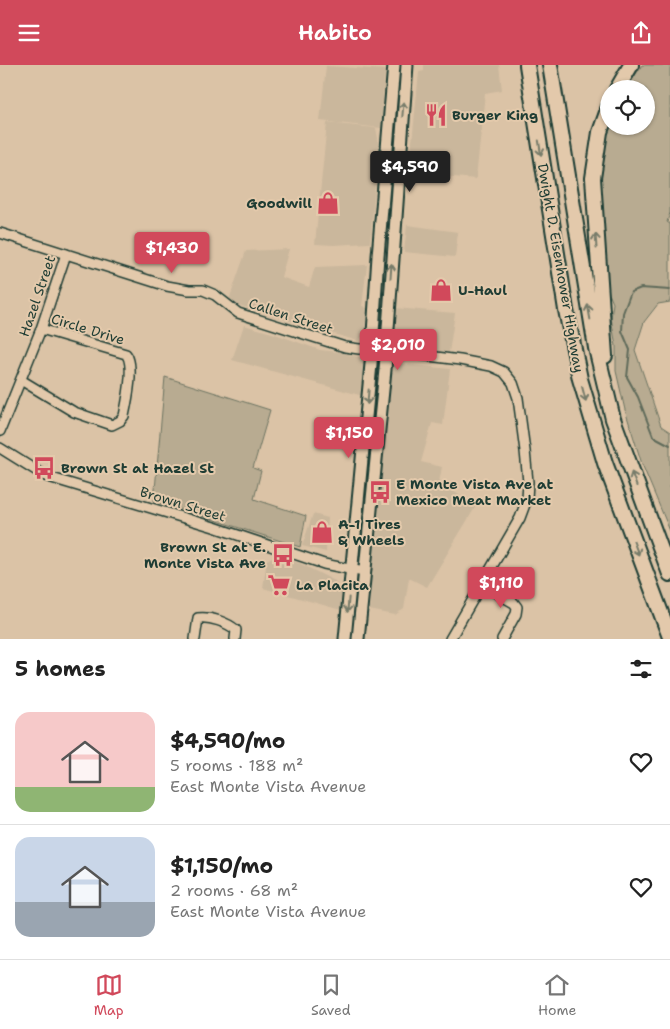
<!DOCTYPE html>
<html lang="en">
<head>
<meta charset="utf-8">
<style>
	:root { --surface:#fff; --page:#f2f2f2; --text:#222; --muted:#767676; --line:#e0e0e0; --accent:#d1495b }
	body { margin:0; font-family:"Shantell Sans",sans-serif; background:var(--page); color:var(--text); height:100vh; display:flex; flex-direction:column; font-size:19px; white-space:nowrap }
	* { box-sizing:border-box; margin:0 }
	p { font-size:16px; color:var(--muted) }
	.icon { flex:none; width:28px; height:28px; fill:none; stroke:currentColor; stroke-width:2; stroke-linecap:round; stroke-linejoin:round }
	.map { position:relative; height:574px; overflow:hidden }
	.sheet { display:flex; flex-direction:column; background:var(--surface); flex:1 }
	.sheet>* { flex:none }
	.buttons { position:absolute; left:600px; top:15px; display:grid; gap:10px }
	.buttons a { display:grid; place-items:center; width:55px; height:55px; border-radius:50%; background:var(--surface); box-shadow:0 1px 4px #0004; font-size:25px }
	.price { position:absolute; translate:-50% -42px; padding:0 11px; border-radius:5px; background:var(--accent); color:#fff; font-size:16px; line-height:32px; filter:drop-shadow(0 1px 2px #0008) }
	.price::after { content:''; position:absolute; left:50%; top:30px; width:15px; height:11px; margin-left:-8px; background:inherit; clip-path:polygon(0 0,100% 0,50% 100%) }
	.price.selected { background:#222; color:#fff }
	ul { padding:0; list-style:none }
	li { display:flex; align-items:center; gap:15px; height:125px; padding:0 15px }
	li+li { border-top:1px solid var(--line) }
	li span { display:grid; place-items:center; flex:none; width:140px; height:100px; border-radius:15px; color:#555 }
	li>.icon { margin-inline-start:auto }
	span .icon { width:60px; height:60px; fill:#fffc; stroke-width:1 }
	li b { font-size:21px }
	h2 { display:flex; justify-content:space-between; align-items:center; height:60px; padding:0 15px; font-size:21px }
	header { display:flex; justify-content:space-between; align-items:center; height:65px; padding:0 15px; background:var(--accent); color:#fff; font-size:22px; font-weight:600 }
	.menu { display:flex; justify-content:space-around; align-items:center; height:70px; border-top:1px solid var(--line); background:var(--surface); font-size:14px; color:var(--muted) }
	.menu a { display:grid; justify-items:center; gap:2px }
	.menu .selected { color:var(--accent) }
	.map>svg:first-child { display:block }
	.built { fill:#cab79c }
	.green { fill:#b8ab91; stroke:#6c7462 }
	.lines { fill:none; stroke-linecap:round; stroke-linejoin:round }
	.stream { stroke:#5f6b5a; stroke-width:2 }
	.minor-casing { stroke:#1f3d34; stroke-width:12 }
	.major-casing { stroke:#1f3d34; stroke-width:15 }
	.highway-casing { stroke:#1f3d34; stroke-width:18 }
	.minor { stroke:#e3c9ab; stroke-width:9 }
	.major { stroke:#e3c9ab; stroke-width:11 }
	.highway { stroke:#e3c9ab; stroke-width:14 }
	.oneway { stroke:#777c6a }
	.labels { text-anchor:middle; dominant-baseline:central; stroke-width:4; stroke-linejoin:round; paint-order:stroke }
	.poi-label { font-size:14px; font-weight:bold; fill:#1f3d34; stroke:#e3c9ab; text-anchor:start }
	.street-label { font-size:14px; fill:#1f3d34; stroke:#e3c9ab }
</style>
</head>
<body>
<header><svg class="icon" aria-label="menu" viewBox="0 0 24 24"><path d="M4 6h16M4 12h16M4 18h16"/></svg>Habito<svg class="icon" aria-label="share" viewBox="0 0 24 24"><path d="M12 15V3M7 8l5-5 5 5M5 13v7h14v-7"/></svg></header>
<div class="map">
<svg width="670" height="574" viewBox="0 0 670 574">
	<rect width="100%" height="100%" fill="#dbc3a6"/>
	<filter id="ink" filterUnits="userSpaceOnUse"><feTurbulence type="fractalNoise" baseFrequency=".02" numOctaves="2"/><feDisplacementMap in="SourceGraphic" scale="10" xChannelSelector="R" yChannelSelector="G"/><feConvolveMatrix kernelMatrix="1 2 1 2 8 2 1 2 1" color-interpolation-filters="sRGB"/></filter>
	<g filter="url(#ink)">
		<g class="built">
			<path d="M424,0H499L502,25L485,28L476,114L409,108L419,7L424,6Z"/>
			<path d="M326,1L385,5L381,63L320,56Z"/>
			<path d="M327,58L376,63L379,79L370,178L333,180L315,179Z"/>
			<path d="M407,160L458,167L455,192L404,187Z"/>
			<path d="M289,184L281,212L309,222L315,202L367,200L362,241L367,243L365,269L358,276L241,241L229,235L246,186Z"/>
			<path d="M395,243L455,248L449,288L392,280Z"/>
			<path d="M244,260L272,268L320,285L339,287L363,293L367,306L363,331L232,295Z"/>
			<path d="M395,298L450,304L443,360L432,358L421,397L442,402L439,417L476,441L427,522L409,513L404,544L395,550L369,545L370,530L368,524L369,512H372L392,299Z"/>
			<path d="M313,449L328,453L326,487L302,481Z"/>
			<path d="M274,491L299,498L335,516L342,527L341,545L263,523L267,495Z"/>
		</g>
		<g class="green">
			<path d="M642,0H670V148L667,157L670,159V237L658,239L644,257L635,285L661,361L670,367V466L642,399L625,345L616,306V281L611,253L613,238L602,212L604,172L598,93L610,61H646V24H626Z"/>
			<path d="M165,312L270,345L253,403L261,406L254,434L306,451L300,482L154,436Z"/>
		</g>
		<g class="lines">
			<path class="stream" d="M670,225L641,223L631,227L623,248L622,266L630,285L627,312L638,332L653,371L670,380"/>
			<defs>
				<g id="minor">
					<path d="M0,168L167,221L189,225H203L215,230L238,248L345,282L359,284H372L460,295L491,301L504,307L513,318L518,333L525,386L528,417L527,434L520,453L450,574"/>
					<path d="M21,315L74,347L112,360L120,356L124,351C127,337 135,300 126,289L41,264"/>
					<path d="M0,366L41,264L66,189"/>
					<path d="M0,383L45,411L214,462L324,499L364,507"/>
					<path d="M481,519L514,538L517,542L516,549L502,574"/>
					<path d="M195,574L198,553C210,551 228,558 236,565L235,574"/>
				</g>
				<g id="major">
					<path d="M345,574L371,299L378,191L394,0"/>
					<path d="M358,574L385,305L407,0"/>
				</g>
				<g id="highway">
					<path d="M527,0L566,245L580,314L605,398L670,572"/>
					<path d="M550,0L596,283L613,354L670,509"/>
					<path d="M617,24L631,0"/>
					<path d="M605,291L593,113L600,67L609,42"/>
				</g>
			</defs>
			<use href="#minor" class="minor-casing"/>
			<use href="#major" class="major-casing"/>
			<use href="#highway" class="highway-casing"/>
			<use href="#minor" class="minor"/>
			<use href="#major" class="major"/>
			<use href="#highway" class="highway"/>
		</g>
		<defs><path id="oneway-shaft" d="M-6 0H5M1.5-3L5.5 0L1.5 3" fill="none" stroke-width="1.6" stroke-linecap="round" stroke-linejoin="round" transform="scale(1.25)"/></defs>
		<g class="oneway">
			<use href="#oneway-shaft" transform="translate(403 44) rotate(-85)"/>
			<use href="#oneway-shaft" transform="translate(540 83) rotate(81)"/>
			<use href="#oneway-shaft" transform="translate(596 176) rotate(-94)"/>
			<use href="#oneway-shaft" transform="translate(391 206) rotate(-86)"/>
			<use href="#oneway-shaft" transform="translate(589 247) rotate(-100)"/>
			<use href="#oneway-shaft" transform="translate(584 329) rotate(75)"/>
			<use href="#oneway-shaft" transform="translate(368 332) rotate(95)"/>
			<use href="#oneway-shaft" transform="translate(634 414) rotate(-110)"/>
			<use href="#oneway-shaft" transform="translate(636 483) rotate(69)"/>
			<use href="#oneway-shaft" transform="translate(348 540) rotate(95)"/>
		</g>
	</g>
	<defs>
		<symbol id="restaurant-bare" viewBox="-9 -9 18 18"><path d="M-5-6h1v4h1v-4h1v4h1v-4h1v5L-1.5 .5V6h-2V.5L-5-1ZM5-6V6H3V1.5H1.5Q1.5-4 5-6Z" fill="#d1495b" stroke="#e3c9ab" stroke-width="2.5" paint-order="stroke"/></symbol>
		<symbol id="shop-bare" viewBox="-9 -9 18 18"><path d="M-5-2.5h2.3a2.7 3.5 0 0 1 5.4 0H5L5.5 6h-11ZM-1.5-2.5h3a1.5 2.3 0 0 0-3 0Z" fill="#d1495b" stroke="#e3c9ab" stroke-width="2.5" paint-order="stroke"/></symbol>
		<symbol id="bus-bare" viewBox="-9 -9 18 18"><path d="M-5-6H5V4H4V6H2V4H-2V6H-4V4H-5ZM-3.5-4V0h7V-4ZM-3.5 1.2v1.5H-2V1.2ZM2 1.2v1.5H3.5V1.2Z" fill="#d1495b" stroke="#e3c9ab" stroke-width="2.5" paint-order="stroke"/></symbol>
		<symbol id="supermarket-bare" viewBox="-9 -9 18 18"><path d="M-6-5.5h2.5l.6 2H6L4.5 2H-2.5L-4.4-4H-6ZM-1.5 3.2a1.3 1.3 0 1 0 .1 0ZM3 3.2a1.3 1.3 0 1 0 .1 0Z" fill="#d1495b" stroke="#e3c9ab" stroke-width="2.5" paint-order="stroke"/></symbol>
	</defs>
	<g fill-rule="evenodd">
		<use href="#restaurant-bare" x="420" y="34" width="32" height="32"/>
		<use href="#shop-bare" x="312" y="122" width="32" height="32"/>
		<use href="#shop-bare" x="425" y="209" width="32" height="32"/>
		<use href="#bus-bare" x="28" y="387" width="32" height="32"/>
		<use href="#bus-bare" x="364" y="411" width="32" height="32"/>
		<use href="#shop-bare" x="306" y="451" width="32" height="32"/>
		<use href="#bus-bare" x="267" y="474" width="32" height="32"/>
		<use href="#supermarket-bare" x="263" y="504" width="32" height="32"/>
	</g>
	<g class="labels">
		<g class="poi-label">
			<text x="452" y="50">Burger King</text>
			<text x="312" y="138" text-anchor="end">Goodwill</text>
			<text x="458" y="225">U-Haul</text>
			<text x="61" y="403">Brown St at Hazel St</text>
			<text x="396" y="419">E Monte Vista Ave at<tspan x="396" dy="16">Mexico Meat Market</tspan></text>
			<text x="338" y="459">A-1 Tires<tspan x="338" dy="16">&amp; Wheels</tspan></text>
			<text x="266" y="482" text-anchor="end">Brown St at E.<tspan x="266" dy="16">Monte Vista Ave</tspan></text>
			<text x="296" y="520">La Placita</text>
		</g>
		<g class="street-label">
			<text transform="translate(561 203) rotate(80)">Dwight D. Eisenhower Highway</text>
			<text transform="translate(37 231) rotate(-71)">Hazel Street</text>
			<text transform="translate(291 251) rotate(18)">Callen Street</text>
			<text transform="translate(88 264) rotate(17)">Circle Drive</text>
			<text transform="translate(183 439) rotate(17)">Brown Street</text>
		</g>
	</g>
</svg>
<div class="buttons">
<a><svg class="icon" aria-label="locate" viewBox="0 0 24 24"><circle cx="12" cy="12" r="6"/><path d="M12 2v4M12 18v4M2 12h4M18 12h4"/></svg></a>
</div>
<b class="price selected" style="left:410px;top:128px">$4,590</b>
<b class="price" style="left:172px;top:209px">$1,430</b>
<b class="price" style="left:398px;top:306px">$2,010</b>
<b class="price" style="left:349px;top:394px">$1,150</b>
<b class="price" style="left:501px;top:544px">$1,110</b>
</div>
<section class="sheet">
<h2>5 homes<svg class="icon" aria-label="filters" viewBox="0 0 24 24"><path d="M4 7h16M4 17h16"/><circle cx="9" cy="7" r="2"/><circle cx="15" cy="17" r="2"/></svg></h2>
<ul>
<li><span style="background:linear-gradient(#f6c9c9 75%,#8fb573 0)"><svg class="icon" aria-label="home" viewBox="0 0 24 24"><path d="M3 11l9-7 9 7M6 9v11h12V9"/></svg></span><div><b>$4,590/mo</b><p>5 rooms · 188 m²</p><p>East Monte Vista Avenue</p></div><svg class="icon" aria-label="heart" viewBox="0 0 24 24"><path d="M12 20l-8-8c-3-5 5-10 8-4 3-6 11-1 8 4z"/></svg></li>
<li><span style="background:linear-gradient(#c9d6e8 65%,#9aa5b1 0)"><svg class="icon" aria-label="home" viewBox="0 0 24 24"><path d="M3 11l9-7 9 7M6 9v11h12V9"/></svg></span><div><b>$1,150/mo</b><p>2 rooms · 68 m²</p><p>East Monte Vista Avenue</p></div><svg class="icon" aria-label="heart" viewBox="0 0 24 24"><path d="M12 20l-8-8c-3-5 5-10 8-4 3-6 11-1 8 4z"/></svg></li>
</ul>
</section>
<nav class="menu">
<a class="selected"><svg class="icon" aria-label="map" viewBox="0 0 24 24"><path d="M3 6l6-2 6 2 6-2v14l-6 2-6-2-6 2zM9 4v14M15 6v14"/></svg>Map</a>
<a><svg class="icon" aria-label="saved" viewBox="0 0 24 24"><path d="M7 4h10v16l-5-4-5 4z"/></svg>Saved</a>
<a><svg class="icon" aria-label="home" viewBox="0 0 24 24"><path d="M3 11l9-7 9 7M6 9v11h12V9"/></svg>Home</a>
</nav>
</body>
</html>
